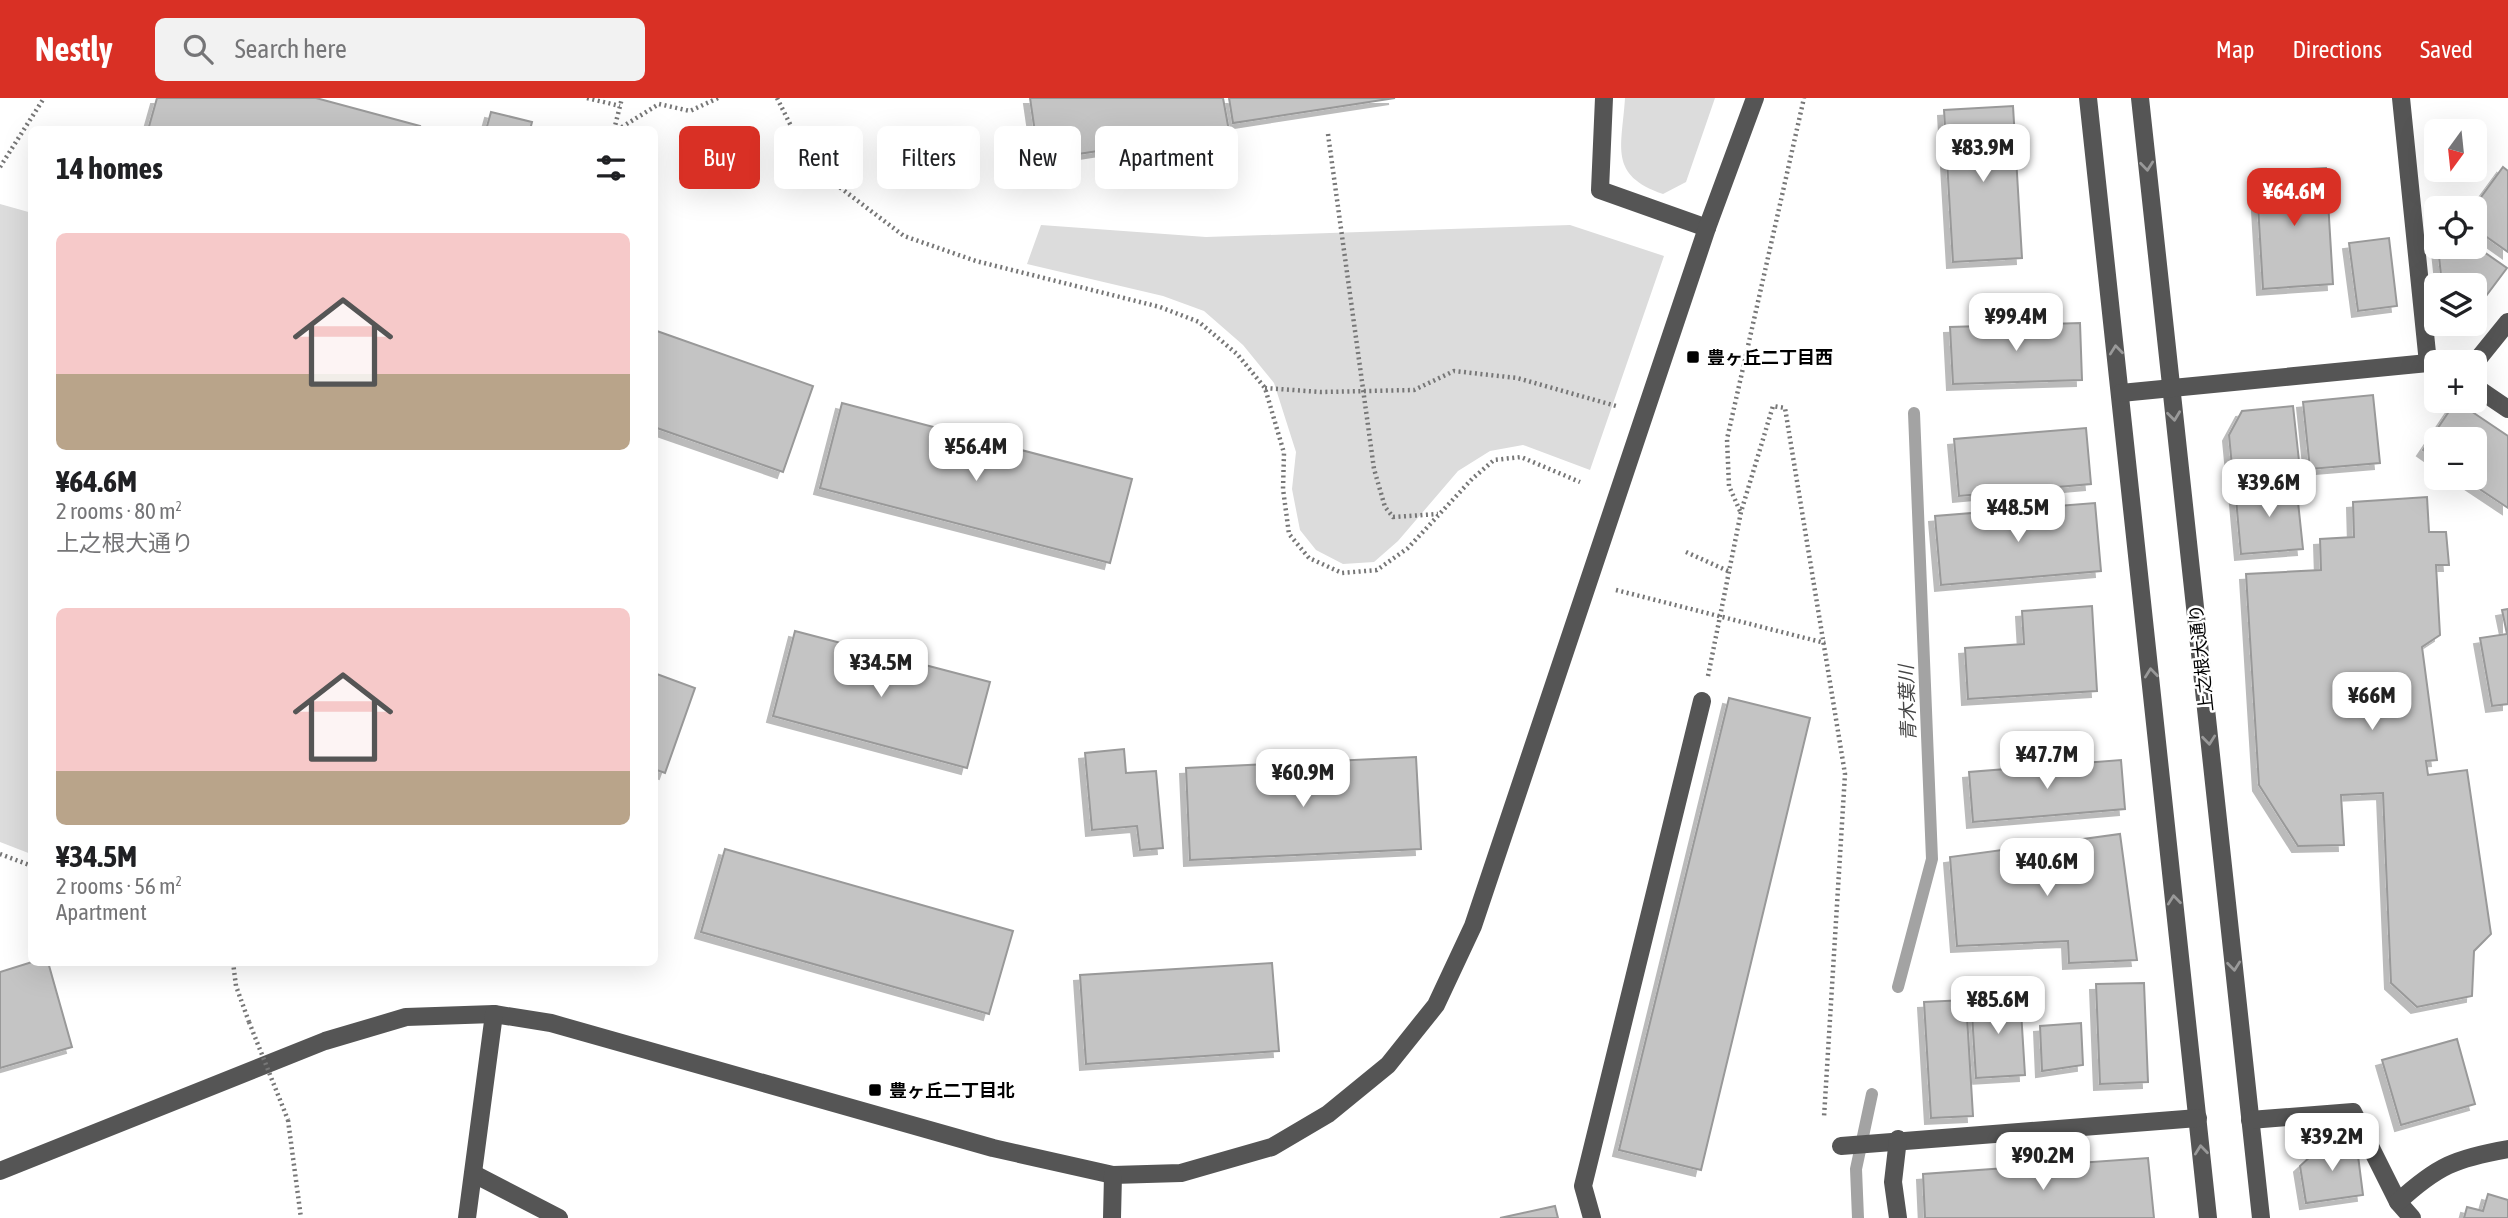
<!DOCTYPE html>
<html lang="en">
<head>
<meta charset="utf-8">
<style>
	:root { --surface:#fff; --page:#f2f2f2; --text:#202124; --muted:#757577; --accent:#d93025 }
	body { margin:0; font-family:"Asap Condensed","Noto Sans JP",sans-serif; background:var(--page); color:var(--text); height:100vh; display:flex; flex-direction:column; font-size:26px; white-space:nowrap }
	* { box-sizing:border-box; margin:0 }
	p { font-size:23px; color:var(--muted) }
	.icon { flex:none; width:38px; height:38px; fill:none; stroke:currentColor; stroke-width:2; stroke-linecap:round; stroke-linejoin:round }
	.map { position:relative; flex:1; overflow:hidden }
	.side { position:absolute; left:28px; top:28px; width:630px; height:840px; display:flex; flex-direction:column; background:var(--surface); border-radius:10px; box-shadow:0 7px 28px #0002 }
	.side>* { flex:none }
	.guide { position:absolute; left:679px; top:28px; width:665px; height:63px; display:flex; gap:14px }
	.needle { width:46px; rotate:195deg }
	.fabs { position:absolute; left:2424px; top:21px; display:grid; gap:14px }
	.fabs a { display:grid; place-items:center; width:63px; height:63px; border-radius:10px; background:var(--surface); box-shadow:0 7px 28px #0002; font-size:35px }
	.price { position:absolute; translate:-50% -60px; padding:0 16px; border-radius:14px; background:#fff; color:#222; font-size:23px; line-height:46px; filter:drop-shadow(0 2px 4px #0008) }
	.price::after { content:''; position:absolute; left:50%; top:42px; width:21px; height:16px; margin-left:-10px; background:inherit; clip-path:polygon(0 0,100% 0,50% 100%) }
	.price.on { background:var(--accent); color:#fff }
	ul { padding:0; list-style:none }
	li { display:grid; align-content:center; gap:14px; height:371px; padding:0 28px }
	li span { display:grid; place-items:center; height:217px; border-radius:10px; color:#555 }
	li>.icon { margin-inline-start:auto }
	span .icon { width:126px; height:126px; fill:#fffc; stroke-width:1 }
	li b { font-size:30px }
	h2 { display:flex; justify-content:space-between; align-items:center; height:84px; padding:0 28px; font-size:30px }
	.chip { padding:0 24px; border-radius:10px; background:var(--surface); box-shadow:0 7px 28px #0002; font-size:24px; line-height:63px }
	.chip.on { background:var(--accent); color:#fff }
	header { display:flex; align-items:center; gap:42px; box-sizing:border-box; height:98px; padding:0 35px; background:var(--accent); color:#fff }
	header strong { font-size:33px }
	nav { display:flex; gap:38px; margin-inline-start:auto; font-size:24px }
	.search { width:490px; height:63px; background:var(--page); display:flex; align-items:center; gap:18px; box-sizing:border-box; padding:0 24px; border-radius:10px; color:var(--muted); font-size:26px }
	.map>svg:first-child { display:block }
	.green { fill:#dcdcdc }
	.lines { fill:none; stroke-linecap:round; stroke-linejoin:round }
	.stream { stroke:#a3a3a3; stroke-width:12 }
	.building { fill:#c4c4c4; stroke:#999; stroke-width:2; filter:url(#shadow) }
	.path { stroke:#777; stroke-width:4.5; stroke-dasharray:2 3.5; stroke-linecap:butt }
	.minor { stroke:#555; stroke-width:18 }
	.path-bridge { stroke:#777; stroke-width:4.5; stroke-dasharray:2 3.5; stroke-linecap:butt }
	.oneway { stroke:#999 }
	.poi-dot { fill:#000; stroke:#fff; stroke-width:2.5 }
	.labels { text-anchor:middle; dominant-baseline:central; stroke-width:5; stroke-linejoin:round; paint-order:stroke }
	.poi-label { font-size:18px; font-weight:bold; fill:#000; stroke:#fff; text-anchor:start }
	.street-label { font-size:18px; fill:#000; stroke:#fff }
	.water-label { font-size:19px; font-style:italic; fill:#444; stroke:#fff }
</style>
</head>
<body>
<header>
<strong>Nestly</strong>
<div class="search"><svg class="icon" aria-label="search" viewBox="0 0 24 24"><circle cx="10" cy="10" r="6"/><path d="M15 15l6 6"/></svg>Search here</div>
<nav><a>Map</a><a>Directions</a><a>Saved</a></nav>
</header>
<div class="map">
<svg width="2508" height="1120" viewBox="0 0 2508 1120">
	<defs>
		<filter id="shadow"><feDropShadow dx="-6" dy="6" stdDeviation="0" flood-color="#0004"/></filter>
	</defs>
	<rect width="100%" height="100%" fill="#fff"/>
	<g class="green">
		<path d="M1625,0H1715L1686,84L1663,96C1608,77 1622,49 1625,0Z"/>
		<path d="M0,106L32,115L31,756L0,744Z"/>
		<path d="M1041,127L1206,139L1570,127L1664,158L1590,372L1523,347L1490,353L1458,373L1398,443L1374,464L1343,466L1316,452L1300,432L1292,391L1296,354L1274,285L1243,247L1204,213L1163,198L1027,166Z"/>
	</g>
	<g class="lines">
		<g class="stream">
			<path d="M1898,889L1932,761L1914,315"/>
			<path d="M1858,1120L1856,1071L1872,996"/>
		</g>
	</g>
	<g class="building">
		<path d="M157,0H316L420,28L419,32H148Z"/>
		<path d="M1030,0H1223L1229,33L1039,62Z"/>
		<path d="M1229,0H1395L1233,25Z"/>
		<path d="M2013,8L2022,160L1953,164L1944,12Z"/>
		<path d="M491,14L532,24L530,32H486Z"/>
		<path d="M2503,69L2508,73V154L2474,130L2473,110Z"/>
		<path d="M2326,70L2333,186L2263,191L2256,74Z"/>
		<path d="M2389,140L2397,208L2358,213L2349,145Z"/>
		<path d="M2474,147L2507,170L2474,214V187H2442L2438,149Z"/>
		<path d="M2080,225L2082,282L1953,286L1950,229Z"/>
		<path d="M654,232L813,288L783,374L654,329Z"/>
		<path d="M2373,297L2380,365L2310,371L2303,304Z"/>
		<path d="M2456,303L2508,338V410L2463,380H2474V341H2436V361L2423,352Z"/>
		<path d="M842,305L1132,381L1110,465L820,390Z"/>
		<path d="M2293,308L2300,372L2233,379L2229,337L2242,313Z"/>
		<path d="M2086,330L2091,386L1959,398L1954,341Z"/>
		<path d="M2296,385L2303,451L2241,456L2235,390Z"/>
		<path d="M2427,399L2429,434H2446L2449,467H2436L2440,537L2422,549L2437,662L2426,663L2428,677L2467,672L2491,836L2474,853L2472,898L2417,909L2391,885L2383,695L2341,697L2344,747L2298,748L2259,687L2246,476L2321,472L2320,441L2354,439L2353,404Z"/>
		<path d="M2095,405L2101,473L1941,487L1935,418Z"/>
		<path d="M2092,508L2097,593L1968,601L1965,550L2024,546L2022,513Z"/>
		<path d="M2508,511V606L2492,608L2480,540L2507,536L2502,512Z"/>
		<path d="M795,533L990,584L967,670L773,618Z"/>
		<path d="M654,575L695,590L665,675L654,671Z"/>
		<path d="M1729,600L1810,620L1701,1072L1619,1052Z"/>
		<path d="M1124,651L1126,675L1156,673L1163,750L1140,752L1137,728L1092,732L1085,655Z"/>
		<path d="M1416,659L1421,751L1190,762L1186,670Z"/>
		<path d="M2121,662L2125,711L1973,724L1969,674Z"/>
		<path d="M2120,736L2137,862L2069,865L2068,843L1957,848L1950,759Z"/>
		<path d="M725,751L1013,833L989,916L701,834Z"/>
		<path d="M32,864H48L72,949L0,970V874Z"/>
		<path d="M1272,865L1279,953L1086,966L1080,877Z"/>
		<path d="M2144,885L2148,984L2100,986L2096,886Z"/>
		<path d="M2020,897L2025,977L1976,980L1971,900Z"/>
		<path d="M1966,902L1973,1018L1931,1020L1924,904Z"/>
		<path d="M2081,925L2083,967L2042,973L2040,928Z"/>
		<path d="M2457,941L2475,1006L2401,1027L2382,962Z"/>
		<path d="M2356,1042L2363,1097L2306,1105L2300,1068L2324,1046Z"/>
		<path d="M2148,1060L2154,1120H1925L1923,1076Z"/>
		<path d="M2488,1096L2508,1102V1120H2464L2467,1109L2483,1113Z"/>
		<path d="M1555,1108L1558,1120H1500Z"/>
	</g>
	<g class="lines">
		<g class="path">
			<path d="M587,0L620,8"/>
			<path d="M777,0L791,28L838,88L904,138L976,163L1160,209L1199,224L1237,256L1265,290L1284,355L1283,391L1289,436L1309,460L1342,475L1377,472L1408,450L1472,381L1494,362L1521,359L1580,384"/>
			<path d="M614,32L622,0"/>
			<path d="M617,32L659,6L690,13L718,0"/>
			<path d="M1328,36L1374,371L1385,409L1393,419L1438,416"/>
			<path d="M0,69L44,0"/>
			<path d="M1265,290L1321,294L1414,292L1454,273L1517,280L1616,308"/>
			<path d="M1740,413L1729,388L1727,341L1804,0"/>
			<path d="M1686,454L1728,473"/>
			<path d="M1616,492L1825,545"/>
			<path d="M1708,578L1741,414L1773,308L1785,310L1845,676L1824,1019"/>
			<path d="M0,756L32,768"/>
			<path d="M233,864L236,888L249,924"/>
			<path d="M288,1022L301,1120"/>
		</g>
		<g class="minor">
			<path d="M1604,0L1600,92L1707,130"/>
			<path d="M2088,0L2208,1120"/>
			<path d="M2140,0L2261,1120"/>
			<path d="M2401,0L2428,265"/>
			<path d="M2474,266L2508,224"/>
			<path d="M2474,288L2508,311"/>
			<path d="M2121,295L2428,265L2436,269"/>
			<path d="M2250,1022L2353,1014L2398,1104L2412,1120"/>
			<path d="M1841,1048L2198,1020"/>
			<path d="M0,1073L325,943L406,919L494,916L551,925L993,1050L1113,1077L1181,1075L1272,1049L1328,1016L1388,967L1436,907L1473,828L1707,130L1755,0"/>
			<path d="M474,1076L559,1120"/>
			<path d="M2398,1104C2437,1068 2456,1060 2508,1051"/>
			<path d="M467,1120L494,916"/>
			<path d="M1112,1120L1113,1077"/>
			<path d="M1592,1120L1583,1088L1702,603"/>
			<path d="M1898,1120L1893,1084L1898,1041"/>
		</g>
		<path class="path-bridge" d="M249,924L288,1022"/>
	</g>
	<defs><path id="oneway-chevron" d="M-2-3.5L2.5 0L-2 3.5" fill="none" stroke-width="1.6" stroke-linecap="round" stroke-linejoin="round" transform="scale(1.75)"/></defs>
	<g class="oneway">
		<use href="#oneway-chevron" transform="translate(2147 68) rotate(84)"/>
		<use href="#oneway-chevron" transform="translate(2116 252) rotate(-96)"/>
		<use href="#oneway-chevron" transform="translate(2174 318) rotate(83)"/>
		<use href="#oneway-chevron" transform="translate(2151 575) rotate(-96)"/>
		<use href="#oneway-chevron" transform="translate(2209 642) rotate(84)"/>
		<use href="#oneway-chevron" transform="translate(2174 802) rotate(-96)"/>
		<use href="#oneway-chevron" transform="translate(2234 868) rotate(84)"/>
		<use href="#oneway-chevron" transform="translate(2201 1052) rotate(-96)"/>
	</g>
	<g class="poi-dot">
		<rect x="1686" y="252" width="14" height="14" rx="3.5"/>
		<rect x="868" y="985" width="14" height="14" rx="3.5"/>
	</g>
	<g class="labels">
		<g class="poi-label">
			<text x="1707" y="259">豊ヶ丘二丁目西</text>
			<text x="889" y="992">豊ヶ丘二丁目北</text>
		</g>
		<g class="street-label">
			<text transform="translate(2201 560) rotate(-96)">上之根大通り</text>
		</g>
		<g class="water-label">
			<text transform="translate(1907 605) rotate(-92)">青木葉川</text>
		</g>
	</g>
</svg>
<div class="fabs">
<a><svg class="needle" viewBox="-14 -14 28 28"><path d="M0-13l5 13h-10z" fill="#e53935"/><path d="M0 13l5-13h-10z" fill="#757577"/></svg></a>
<a><svg class="icon" aria-label="locate" viewBox="0 0 24 24"><circle cx="12" cy="12" r="6"/><path d="M12 2v4M12 18v4M2 12h4M18 12h4"/></svg></a>
<a><svg class="icon" aria-label="layers" viewBox="0 0 24 24"><path d="M12 4l9 5-9 5-9-5zM3 14l9 5 9-5"/></svg></a>
<a>+</a>
<a>−</a>
</div>
<b class="price" style="left:1983px;top:86px">¥83.9M</b>
<b class="price on" style="left:2294px;top:130px">¥64.6M</b>
<b class="price" style="left:2016px;top:255px">¥99.4M</b>
<b class="price" style="left:976px;top:385px">¥56.4M</b>
<b class="price" style="left:2269px;top:421px">¥39.6M</b>
<b class="price" style="left:2018px;top:446px">¥48.5M</b>
<b class="price" style="left:881px;top:601px">¥34.5M</b>
<b class="price" style="left:2372px;top:634px">¥66M</b>
<b class="price" style="left:2047px;top:693px">¥47.7M</b>
<b class="price" style="left:1303px;top:711px">¥60.9M</b>
<b class="price" style="left:2047px;top:800px">¥40.6M</b>
<b class="price" style="left:1998px;top:938px">¥85.6M</b>
<b class="price" style="left:2332px;top:1075px">¥39.2M</b>
<b class="price" style="left:2043px;top:1094px">¥90.2M</b>
<div class="guide">
<a class="chip on">Buy</a>
<a class="chip">Rent</a>
<a class="chip">Filters</a>
<a class="chip">New</a>
<a class="chip">Apartment</a>
</div>
<section class="side">
<h2>14 homes<svg class="icon" aria-label="filters" viewBox="0 0 24 24"><path d="M4 7h16M4 17h16"/><circle cx="9" cy="7" r="2"/><circle cx="15" cy="17" r="2"/></svg></h2>
<ul>
<li><span style="background:linear-gradient(#f6c9c9 65%,#b9a48a 0)"><svg class="icon" aria-label="home" viewBox="0 0 24 24"><path d="M3 11l9-7 9 7M6 9v11h12V9"/></svg></span><div><b>¥64.6M</b><p>2 rooms · 80 m²</p><p>上之根大通り</p></div></li>
<li><span style="background:linear-gradient(#f6c9c9 75%,#b9a48a 0)"><svg class="icon" aria-label="home" viewBox="0 0 24 24"><path d="M3 11l9-7 9 7M6 9v11h12V9"/></svg></span><div><b>¥34.5M</b><p>2 rooms · 56 m²</p><p>Apartment</p></div></li>
</ul>
</section>
</div>
</body>
</html>
